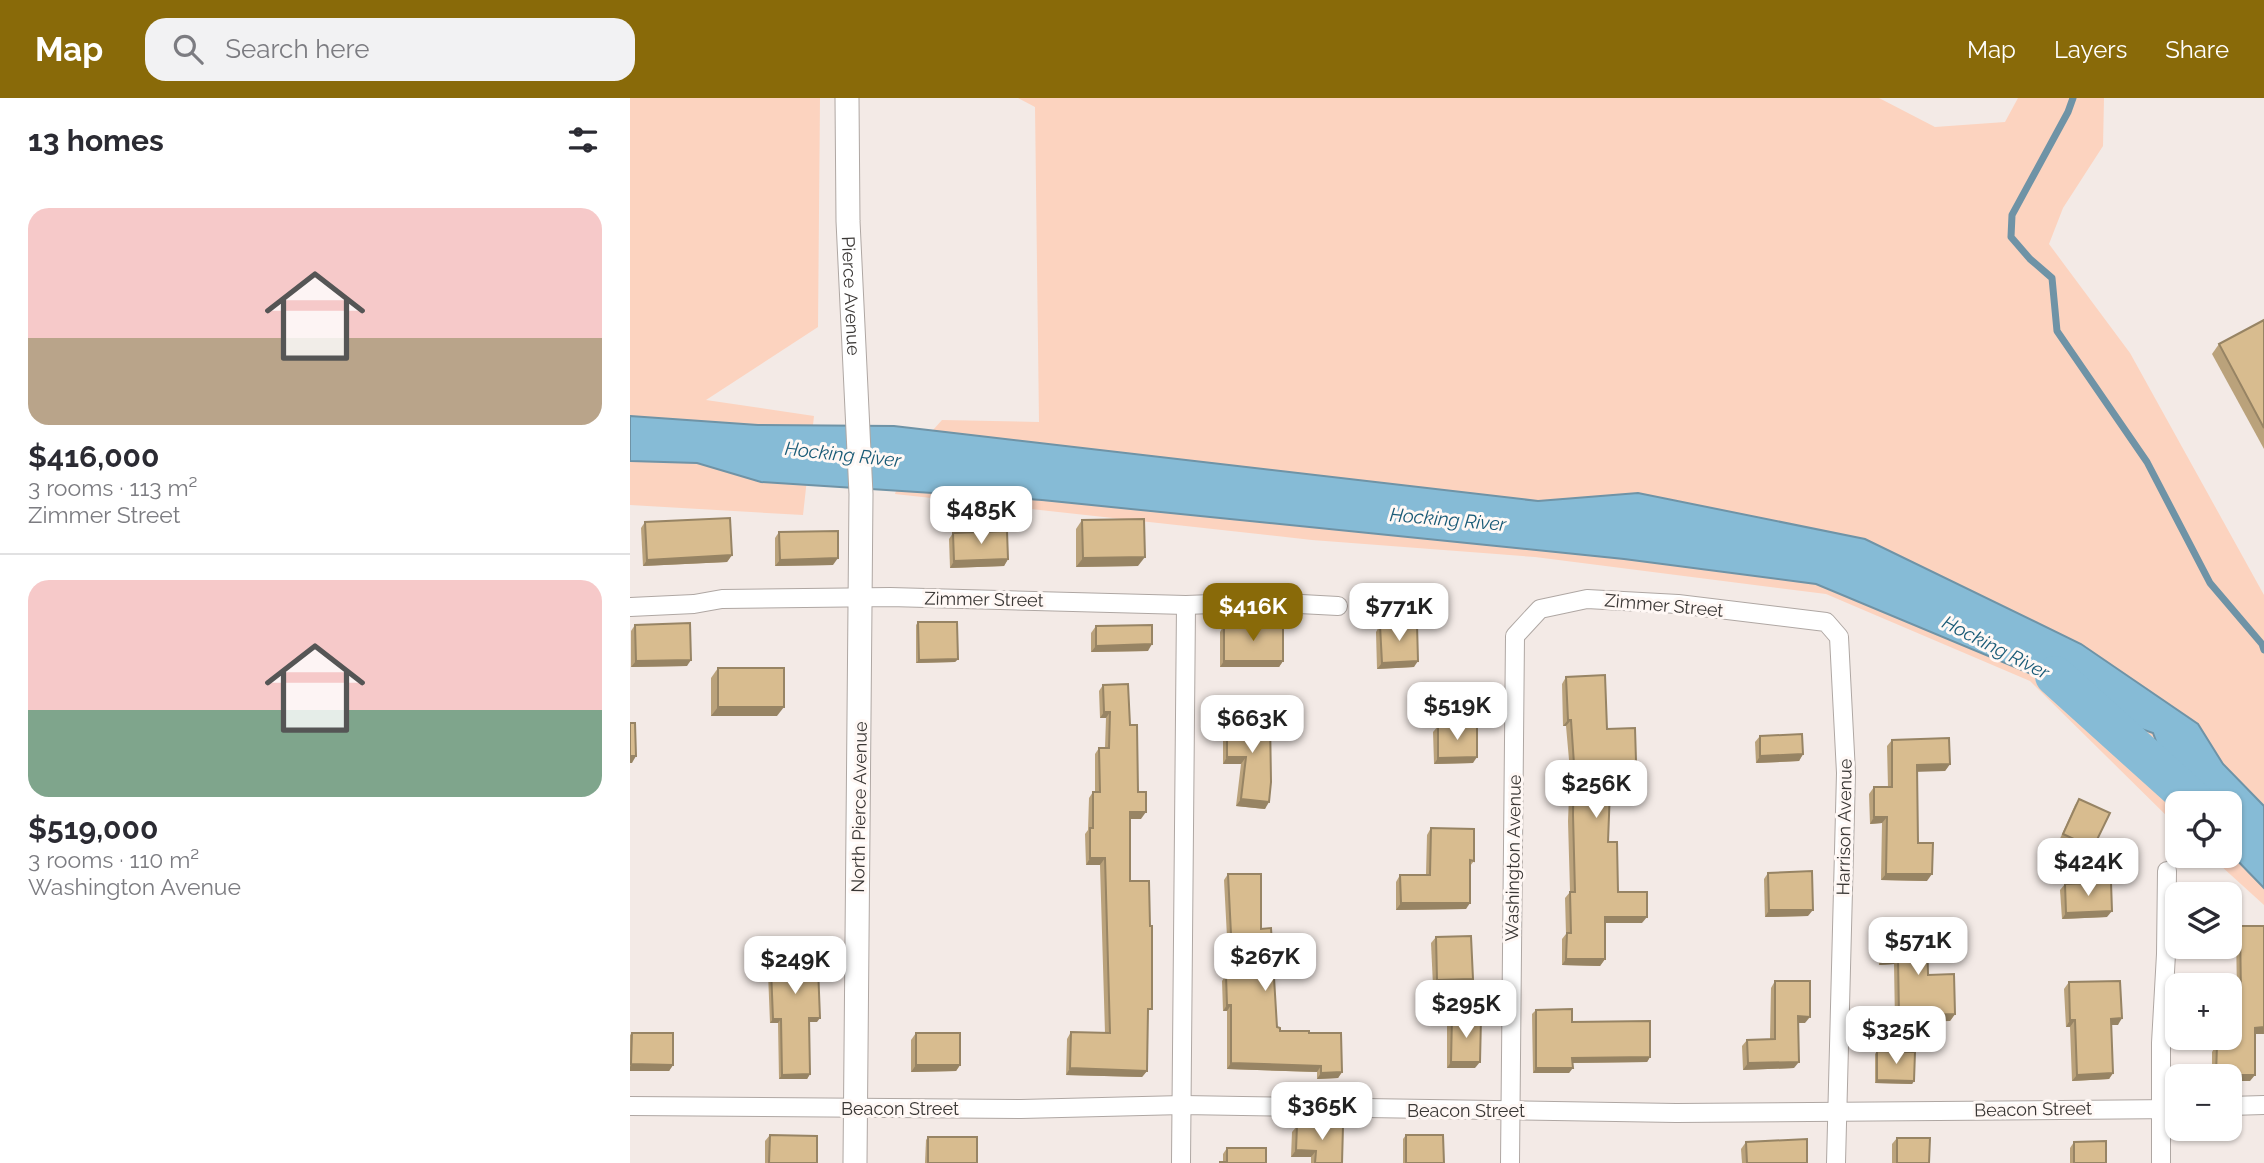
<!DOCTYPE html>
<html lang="en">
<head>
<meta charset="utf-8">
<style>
	:root { --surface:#fff; --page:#f2f2f3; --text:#2b2b33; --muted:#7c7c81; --line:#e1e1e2; --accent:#896a09 }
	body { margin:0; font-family:Raleway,sans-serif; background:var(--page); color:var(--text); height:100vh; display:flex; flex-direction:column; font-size:26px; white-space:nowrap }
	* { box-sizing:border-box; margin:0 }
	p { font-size:23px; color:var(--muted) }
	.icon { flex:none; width:38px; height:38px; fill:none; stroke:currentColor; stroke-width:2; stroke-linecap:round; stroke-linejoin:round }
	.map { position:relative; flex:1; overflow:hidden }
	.side { display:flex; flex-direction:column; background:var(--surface); width:630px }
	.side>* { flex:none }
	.buttons { position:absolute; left:1535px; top:693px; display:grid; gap:14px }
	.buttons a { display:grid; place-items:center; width:77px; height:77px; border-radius:14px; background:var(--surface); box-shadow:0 2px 5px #0004; font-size:35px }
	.price { position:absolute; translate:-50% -60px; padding:0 16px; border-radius:14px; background:#fff; color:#222; font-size:23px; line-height:46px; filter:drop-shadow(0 2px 4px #0008) }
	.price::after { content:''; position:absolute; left:50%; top:42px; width:21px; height:16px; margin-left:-10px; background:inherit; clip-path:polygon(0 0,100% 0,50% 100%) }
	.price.active { background:var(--accent); color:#fff }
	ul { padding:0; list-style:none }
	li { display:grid; align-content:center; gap:14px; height:371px; padding:0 28px }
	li+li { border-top:2px solid var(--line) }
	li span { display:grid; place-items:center; height:217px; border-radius:21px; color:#555 }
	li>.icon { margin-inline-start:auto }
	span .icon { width:126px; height:126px; fill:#fffc; stroke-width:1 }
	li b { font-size:30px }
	h2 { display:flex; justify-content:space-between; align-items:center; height:84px; padding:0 28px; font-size:30px }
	header { display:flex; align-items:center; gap:42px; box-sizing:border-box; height:98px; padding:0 35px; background:var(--accent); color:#fff }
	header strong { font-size:33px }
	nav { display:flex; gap:38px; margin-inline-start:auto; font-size:24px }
	.search { width:490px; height:63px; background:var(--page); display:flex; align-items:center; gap:18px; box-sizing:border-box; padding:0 24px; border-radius:21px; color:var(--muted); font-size:26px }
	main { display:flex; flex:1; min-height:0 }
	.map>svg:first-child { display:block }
	.green { fill:#fcd3bf }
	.water { fill:#86bbd6; stroke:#6f93a6; stroke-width:2 }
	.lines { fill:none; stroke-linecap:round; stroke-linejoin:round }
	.stream { stroke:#6f93a6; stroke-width:7 }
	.river { stroke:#86bbd6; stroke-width:40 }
	.minor-casing { stroke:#afa7a3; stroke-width:20 }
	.tertiary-casing { stroke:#afa7a3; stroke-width:25 }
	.minor { stroke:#fff; stroke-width:18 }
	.tertiary { stroke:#fff; stroke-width:23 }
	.wall { fill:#baa27b }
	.shaded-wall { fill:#978464 }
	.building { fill:#d8bc8f; stroke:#978464; stroke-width:2 }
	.labels { text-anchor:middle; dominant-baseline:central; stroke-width:6; stroke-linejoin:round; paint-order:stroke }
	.street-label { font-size:18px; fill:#3a3735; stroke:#fff8f5 }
	.water-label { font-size:19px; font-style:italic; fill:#1a5b77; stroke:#fff8f5 }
</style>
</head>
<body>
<header>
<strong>Map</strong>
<div class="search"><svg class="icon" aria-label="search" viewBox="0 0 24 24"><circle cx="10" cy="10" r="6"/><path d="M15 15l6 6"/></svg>Search here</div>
<nav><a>Map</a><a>Layers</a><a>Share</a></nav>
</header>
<main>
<section class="side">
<h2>13 homes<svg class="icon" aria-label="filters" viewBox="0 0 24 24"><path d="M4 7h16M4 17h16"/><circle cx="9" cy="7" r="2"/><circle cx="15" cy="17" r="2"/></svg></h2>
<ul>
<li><span style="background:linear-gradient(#f6c9c9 60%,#b9a48a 0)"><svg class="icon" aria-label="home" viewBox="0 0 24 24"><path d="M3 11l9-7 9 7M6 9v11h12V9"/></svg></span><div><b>$416,000</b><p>3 rooms · 113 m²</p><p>Zimmer Street</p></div></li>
<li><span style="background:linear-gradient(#f6c9c9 60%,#7fa58c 0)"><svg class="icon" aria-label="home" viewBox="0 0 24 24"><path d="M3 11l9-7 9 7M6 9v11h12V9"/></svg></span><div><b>$519,000</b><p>3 rooms · 110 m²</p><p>Washington Avenue</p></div></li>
</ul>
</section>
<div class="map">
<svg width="1634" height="1065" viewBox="0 0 1634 1065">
	<rect width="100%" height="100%" fill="#f3eae6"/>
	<g class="green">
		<path d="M0,0H190L188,229L76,302L184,318L173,417L0,407Z"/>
		<path d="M388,0H1249L1305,29L1375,24L1388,0H1474L1473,48L1433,110L1419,146L1500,255L1634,497V807L1580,758H1600V705H1547V728L1400,583L1196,496L905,459L682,442L265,396L276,362L312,322L409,324L405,9Z"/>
	</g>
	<path class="water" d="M0,318L128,327L264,328L908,403L1008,395L1235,441L1451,546L1568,626L1593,666L1634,708V790L1600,755V705H1565L1559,686L1533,662L1523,635L1434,604L1404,577L1186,486L994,461L412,402L131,384L67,365L0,363Z"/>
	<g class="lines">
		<path class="stream" d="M1443,0L1438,14L1382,117L1381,139L1400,161L1422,180L1427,233L1517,364L1580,485L1632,546L1634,552"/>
		<path class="river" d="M1425,578L1566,705"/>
		<defs>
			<g id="minor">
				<path d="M0,509L64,506L92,501L260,499L556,507L633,504L708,508"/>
				<path d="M0,1008L391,1011L553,1007L1046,1015L1547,1011"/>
				<path d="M1600,1008L1634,1007"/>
				<path d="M551,1065L556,507"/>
				<path d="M880,1065L885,538L910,511L957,501L1048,506L1196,524L1209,539L1216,675L1206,1065"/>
				<path d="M1531,1065V945L1536,856L1537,773"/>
			</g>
			<g id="tertiary">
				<path id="s1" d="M217,0L218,123L231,396L225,1065"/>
			</g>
		</defs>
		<use href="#minor" class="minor-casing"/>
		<use href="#tertiary" class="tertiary-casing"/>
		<use href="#minor" class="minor"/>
		<use href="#tertiary" class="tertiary"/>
	</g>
	<g class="wall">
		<path d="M1634,222V351L1582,256L1589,246Z"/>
		<path d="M452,422L508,468L446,469V431Z"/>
		<path d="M15,424L102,457L97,464L13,468L11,430Z"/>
		<path d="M149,434L203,467L145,468V440Z"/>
		<path d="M323,435L378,461L374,468L320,470L319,441Z"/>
		<path d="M288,524L328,561L325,564L286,565V527Z"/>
		<path d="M5,527L57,568L1,569V533Z"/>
		<path d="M594,527L653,563L649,569H590V534Z"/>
		<path d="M750,527L784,569L747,571L746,534Z"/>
		<path d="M466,528L518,553L461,554V535Z"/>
		<path d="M88,570L147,618H81V580Z"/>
		<path d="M936,579L977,631L1002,670L981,671L978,744L988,794L1012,825H975V861L970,868L932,867V841L936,836L935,800L940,794L938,723L940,673L936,628H933L932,586Z"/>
		<path d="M473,587L500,627L511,721H500V783L518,916L517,973L512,979L436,977L437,941L441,934L475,935L470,767H456L455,736L458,732L459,700L463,694H465V656L469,650H475L476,620H470L469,593Z"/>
		<path d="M597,621L641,684L635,711L606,708L611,666H593V628Z"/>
		<path d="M808,628L843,665L804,666L803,634Z"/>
		<path d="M1130,638L1173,656L1169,663L1126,665L1125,644Z"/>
		<path d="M1262,642L1320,666L1315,673H1287L1288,745L1297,783L1251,782L1252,725L1240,726L1239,696L1244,689H1258L1257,648Z"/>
		<path d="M1449,701L1463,750L1459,757L1429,743L1445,707Z"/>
		<path d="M801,730L844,763L840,768L836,811L766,812V784L770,777H796L797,737Z"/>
		<path d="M1138,775L1178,818L1135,819L1134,781Z"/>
		<path d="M598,776L631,831L647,929L650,933L679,935L712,974L708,980L687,981V974L597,971V913H593L592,883L596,877H599L594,782Z"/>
		<path d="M1435,786L1477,819L1432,821L1430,792Z"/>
		<path d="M1610,828L1634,936H1625L1620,983H1600V978H1582V954L1585,949V940H1600L1607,897L1606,834Z"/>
		<path d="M1252,835L1325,916L1320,923L1265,924L1264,866L1249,867L1248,842Z"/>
		<path d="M806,839L838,887L803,888L801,845Z"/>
		<path d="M137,841L190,873H188L187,924H179L180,976L177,981H149L148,925H140L138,875H135L134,845Z"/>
		<path d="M1145,883L1175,925H1168L1164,970L1113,972L1112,948L1117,942L1140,941L1141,890Z"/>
		<path d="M1439,884L1488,927H1481L1483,975L1479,981L1442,983L1440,929H1436L1434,891Z"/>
		<path d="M906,912L1020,959L1017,964L943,965L939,975H903L902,916Z"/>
		<path d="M822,919L845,970H817V926Z"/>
		<path d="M2,935L43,967L39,973H0V937Z"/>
		<path d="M286,935L330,967L326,973L281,974V942Z"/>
		<path d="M1247,953L1284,983L1282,986L1245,985V956Z"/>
		<path d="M667,1028L712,1065H681V1059H661L662,1034Z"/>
		<path d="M140,1037L187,1065H135V1043Z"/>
		<path d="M776,1037L814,1065H773V1041Z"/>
		<path d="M298,1039L347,1065H295L296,1042Z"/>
		<path d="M1267,1040L1299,1065H1262V1046Z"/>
		<path d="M1116,1044L1177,1065H1112L1111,1051Z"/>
		<path d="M1444,1044L1476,1065H1440V1050Z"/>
		<path d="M597,1050L636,1065H589L593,1064V1056Z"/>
	</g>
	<g class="shaded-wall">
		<path d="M102,457L97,464L13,468L17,462Z"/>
		<path d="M515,459L508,468L446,469L453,460Z"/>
		<path d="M208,460L203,467L145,468L150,462Z"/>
		<path d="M378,461L374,468L320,470L324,463Z"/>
		<path d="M522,546L518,553L461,554L466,548Z"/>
		<path d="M328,561L325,564L286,565L289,562Z"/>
		<path d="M61,562L57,568L1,569L6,563Z"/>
		<path d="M594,563H653L649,569H590Z"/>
		<path d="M788,563L784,569L747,571L752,565Z"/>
		<path d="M88,609H154L147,618H81Z"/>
		<path d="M474,614H480L476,620H470Z"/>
		<path d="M938,622H941L936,628H933Z"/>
		<path d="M1173,656L1169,663L1126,665L1130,658Z"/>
		<path d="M0,658H6L2,665H0Z"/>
		<path d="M597,659H616L611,666H593Z"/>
		<path d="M847,659L843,665L804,666L808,660Z"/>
		<path d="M1006,663L1002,670L977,671L981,665Z"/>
		<path d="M1320,666L1315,673L1283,674L1287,667Z"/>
		<path d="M611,701L639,704L635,711L606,708Z"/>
		<path d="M500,714H516L511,721H496Z"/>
		<path d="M1244,719H1257L1252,725L1240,726Z"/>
		<path d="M460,760H475L470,767H456Z"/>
		<path d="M1256,776H1302L1297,783L1251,782Z"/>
		<path d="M771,805H840L836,811L766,812Z"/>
		<path d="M1139,812H1183L1178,818L1135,819Z"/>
		<path d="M1482,813L1477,819L1432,821L1436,815Z"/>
		<path d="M975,819H1017L1012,825H971Z"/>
		<path d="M1253,860H1268L1264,866L1249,867Z"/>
		<path d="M936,861H975L970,868L932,867Z"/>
		<path d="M843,881L838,887L803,888L807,882Z"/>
		<path d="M597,907H601L597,913H593Z"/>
		<path d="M1325,916L1320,923L1265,924L1269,918Z"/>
		<path d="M1168,918L1180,919L1175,925H1163Z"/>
		<path d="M179,920H190L187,924H176Z"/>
		<path d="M1492,920L1488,927H1476L1481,921Z"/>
		<path d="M143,921H151L148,925H140Z"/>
		<path d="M1440,922H1445L1440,929H1436Z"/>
		<path d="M1634,929V936H1621L1625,930Z"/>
		<path d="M1020,959L1017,964L939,965L942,960Z"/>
		<path d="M821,964H850L845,970H817Z"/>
		<path d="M1169,964L1164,970L1113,972L1118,965Z"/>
		<path d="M601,965L691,968L687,974L597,971Z"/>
		<path d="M1,966L43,967L39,973H0V969Z"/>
		<path d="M286,967H330L326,973L281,974Z"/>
		<path d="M440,970L517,973L512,979L436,977Z"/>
		<path d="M906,970H943L939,975H903Z"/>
		<path d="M712,974L708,980L687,981L691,975Z"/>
		<path d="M1483,975L1479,981L1442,983L1447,977Z"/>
		<path d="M180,976L177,981H149L152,977Z"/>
		<path d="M1586,977H1625L1620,983H1600V978H1585Z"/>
		<path d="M1247,982L1284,983L1282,986L1245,985Z"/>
		<path d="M666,1052L686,1053L681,1059H661Z"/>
	</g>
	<g class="building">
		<path d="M1634,222V330L1589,246Z"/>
		<path d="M100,420L102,457L17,462L15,424Z"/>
		<path d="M514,421L515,459L453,460L452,422Z"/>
		<path d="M208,433V460L150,462L149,434Z"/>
		<path d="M377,433L378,461L324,463L323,435Z"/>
		<path d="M288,524H327L328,561L289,562Z"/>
		<path d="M60,525L61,562L6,563L5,527Z"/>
		<path d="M787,526L788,563L752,565L750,527Z"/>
		<path d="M522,527V546L466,548V528Z"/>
		<rect x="594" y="527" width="59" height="36"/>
		<rect x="88" y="570" width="66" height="39"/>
		<path d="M975,577L977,631L1005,630L1006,663L981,665L978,744H987L988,794H1017V819H975V861H936L937,835H941L940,794H945L943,717L944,666L941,622H938L936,579Z"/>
		<path d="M498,586L500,627H507L508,694H516V714H500V783H519L520,828H522V911H518L517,973L440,970L441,934L480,935L475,760H460V730H463V694H470L469,650H479L480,614H474L473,587Z"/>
		<path d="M597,621H640L641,684L639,704L611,701L616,659H597Z"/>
		<path d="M0,625H5L6,658H0Z"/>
		<path d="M808,628H847V659L808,660Z"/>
		<path d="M1172,636L1173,656L1130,658V638Z"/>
		<path d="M1319,640L1320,666L1287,667L1288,745H1303L1302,776H1256L1257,719H1244V689H1262V642Z"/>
		<path d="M1449,701L1480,715L1463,750L1433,736Z"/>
		<path d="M801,730L844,731V763L840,762V805H771L770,777H800Z"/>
		<path d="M1182,773L1183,812H1139L1138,775Z"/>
		<path d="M598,776H631V831L641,830L647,929L650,930V933H679V935H711L712,974L691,975V968L601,965V907H597L596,877L603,876Z"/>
		<path d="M1481,784L1482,813L1436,815L1435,786Z"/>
		<path d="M1610,828H1634V929L1625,930V977H1586L1587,947H1590V940H1600V897H1611Z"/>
		<path d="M1297,834L1298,877L1324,876L1325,916L1269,918L1268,860H1253L1252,835Z"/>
		<path d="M841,838L843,881L807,882L806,839Z"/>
		<path d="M192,839L193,869H188L190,920H179L180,976L152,977L151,921H143L141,871H138L137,841Z"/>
		<path d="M1145,883H1180V919L1168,918L1169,964L1118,965L1117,942L1145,941Z"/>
		<path d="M1490,883L1492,920L1481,921L1483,975L1447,977L1445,922H1440L1439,884Z"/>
		<path d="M942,911V924L1020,923V959L942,960L943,970H906V912Z"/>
		<path d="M822,919L851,920L850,964H821Z"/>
		<path d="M2,935H43V967L1,966Z"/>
		<rect x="286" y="935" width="44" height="32"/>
		<path d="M1247,953L1285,954L1284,983L1247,982Z"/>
		<path d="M667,1028H713L712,1065H685L686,1053L666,1052Z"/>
		<path d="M140,1037L187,1038V1065H139Z"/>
		<path d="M776,1037H813L814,1065H776Z"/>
		<rect x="298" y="1039" width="49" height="26"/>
		<path d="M1267,1040H1300L1299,1065H1267Z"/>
		<path d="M1177,1041V1065H1117L1116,1044Z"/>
		<path d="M1476,1043V1065H1444V1044Z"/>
		<path d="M597,1050H636V1065H590V1064H597Z"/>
	</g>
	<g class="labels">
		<g class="street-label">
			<text stroke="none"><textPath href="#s1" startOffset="198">Pierce Avenue</textPath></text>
			<text transform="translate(354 501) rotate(1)">Zimmer Street</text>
			<text transform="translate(1034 507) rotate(5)">Zimmer Street</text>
			<text transform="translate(229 709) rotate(-89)">North Pierce Avenue</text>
			<text transform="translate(1214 729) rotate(-89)">Harrison Avenue</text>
			<text transform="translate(883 760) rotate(-89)">Washington Avenue</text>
			<text x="270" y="1010">Beacon Street</text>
			<text transform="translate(1403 1011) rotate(-1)">Beacon Street</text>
			<text x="836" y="1012">Beacon Street</text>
		</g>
		<g class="water-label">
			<text transform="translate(213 356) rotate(6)">Hocking River</text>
			<text transform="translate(818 421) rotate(5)">Hocking River</text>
			<text transform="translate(1366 549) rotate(27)">Hocking River</text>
		</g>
	</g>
</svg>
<div class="buttons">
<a><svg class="icon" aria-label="locate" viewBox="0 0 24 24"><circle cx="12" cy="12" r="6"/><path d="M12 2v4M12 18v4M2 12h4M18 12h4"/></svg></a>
<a><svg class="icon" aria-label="layers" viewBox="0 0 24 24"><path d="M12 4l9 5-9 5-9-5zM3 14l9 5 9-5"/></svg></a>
<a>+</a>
<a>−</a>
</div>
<b class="price" style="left:351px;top:448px">$485K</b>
<b class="price active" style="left:623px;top:545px">$416K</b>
<b class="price" style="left:769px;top:545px">$771K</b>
<b class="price" style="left:827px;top:644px">$519K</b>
<b class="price" style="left:622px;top:657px">$663K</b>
<b class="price" style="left:966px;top:722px">$256K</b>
<b class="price" style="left:1458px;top:800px">$424K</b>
<b class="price" style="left:1288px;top:879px">$571K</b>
<b class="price" style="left:635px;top:895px">$267K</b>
<b class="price" style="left:165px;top:898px">$249K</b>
<b class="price" style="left:836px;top:942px">$295K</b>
<b class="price" style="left:1266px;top:968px">$325K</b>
<b class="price" style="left:692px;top:1044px">$365K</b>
</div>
</main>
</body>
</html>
